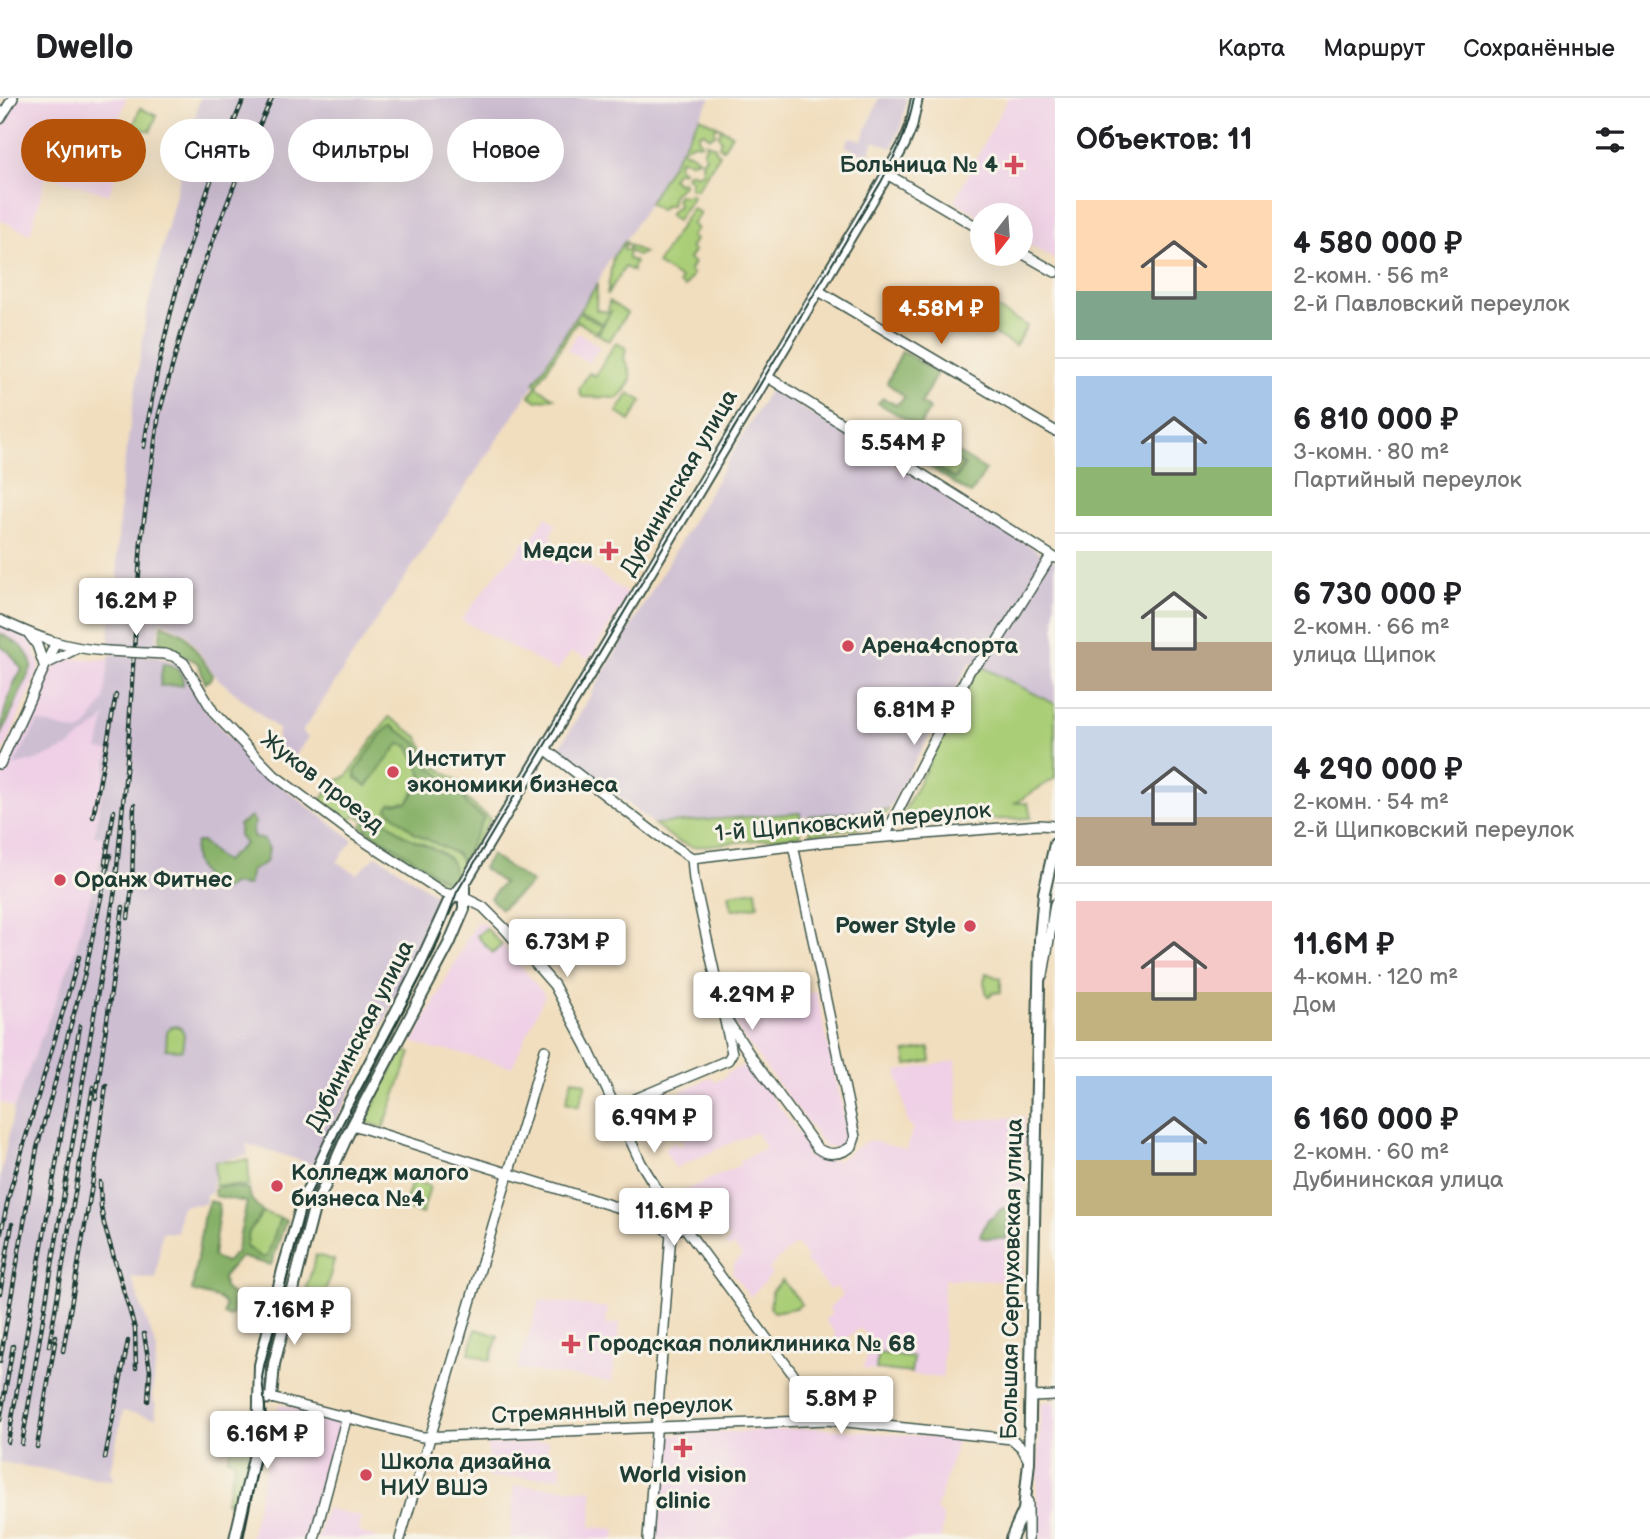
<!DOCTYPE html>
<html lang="ru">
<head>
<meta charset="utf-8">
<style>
	:root { --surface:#fff; --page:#f6f6f6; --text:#202124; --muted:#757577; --line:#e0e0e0; --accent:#b45309 }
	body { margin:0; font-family:"Balsamiq Sans",sans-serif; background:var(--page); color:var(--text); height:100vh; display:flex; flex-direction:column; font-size:26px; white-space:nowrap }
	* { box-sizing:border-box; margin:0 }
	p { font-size:23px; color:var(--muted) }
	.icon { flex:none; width:38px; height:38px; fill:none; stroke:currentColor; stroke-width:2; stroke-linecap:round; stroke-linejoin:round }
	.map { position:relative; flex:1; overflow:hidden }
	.sheet { display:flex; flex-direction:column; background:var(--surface); width:595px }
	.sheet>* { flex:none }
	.hud { position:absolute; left:21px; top:21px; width:665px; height:63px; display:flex; gap:14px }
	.needle { width:46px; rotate:197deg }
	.buttons { position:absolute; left:970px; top:105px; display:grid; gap:14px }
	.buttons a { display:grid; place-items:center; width:63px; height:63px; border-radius:50%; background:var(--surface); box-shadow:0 7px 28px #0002; font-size:35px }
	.price { position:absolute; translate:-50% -60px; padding:0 16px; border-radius:7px; background:#fff; color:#222; font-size:23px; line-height:46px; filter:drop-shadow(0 2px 4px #0008) }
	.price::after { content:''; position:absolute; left:50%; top:42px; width:21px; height:16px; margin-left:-10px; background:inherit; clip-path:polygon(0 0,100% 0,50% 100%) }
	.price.current { background:var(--accent); color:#fff }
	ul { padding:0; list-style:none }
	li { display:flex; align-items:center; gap:21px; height:175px; padding:0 21px }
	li+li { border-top:2px solid var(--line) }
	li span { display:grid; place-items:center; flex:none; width:196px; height:140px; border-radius:0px; color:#555 }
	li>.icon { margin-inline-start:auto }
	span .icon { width:84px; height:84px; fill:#fffc; stroke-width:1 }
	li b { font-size:30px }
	h2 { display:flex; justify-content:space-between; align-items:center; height:84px; padding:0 21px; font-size:30px }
	.chip { padding:0 24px; border-radius:32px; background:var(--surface); box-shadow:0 7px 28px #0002; font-size:24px; line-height:63px }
	.chip.current { background:var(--accent); color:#fff }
	header { display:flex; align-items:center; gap:42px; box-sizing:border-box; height:98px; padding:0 35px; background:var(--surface); border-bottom:2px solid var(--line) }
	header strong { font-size:33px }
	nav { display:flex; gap:38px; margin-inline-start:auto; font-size:24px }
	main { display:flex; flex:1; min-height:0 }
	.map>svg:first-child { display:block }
	.built { fill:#efd0e6 }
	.industrial { fill:#cdbed2 }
	.green { fill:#aace77; stroke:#648656; stroke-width:2 }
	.forest { fill:#87b168; stroke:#53774e; stroke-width:2; fill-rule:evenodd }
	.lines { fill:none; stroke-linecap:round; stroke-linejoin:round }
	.minor-casing { stroke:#3e5549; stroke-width:12 }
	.major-casing { stroke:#3e5549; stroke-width:14 }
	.minor { stroke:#fff; stroke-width:9 }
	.major { stroke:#fff; stroke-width:10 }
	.tram { stroke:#1f3d34; stroke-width:2 }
	.rail-casing { stroke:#1f3d34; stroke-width:4.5 }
	.rail { stroke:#f7f3e8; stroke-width:2; stroke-dasharray:5; stroke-linecap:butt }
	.minor-bridge-casing { stroke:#3e5549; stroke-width:12; stroke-linecap:butt }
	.minor-bridge { stroke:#fff; stroke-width:9 }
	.poi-dot { fill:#d1495b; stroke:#f7f3e8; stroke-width:2.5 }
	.labels { text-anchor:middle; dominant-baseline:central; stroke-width:6; stroke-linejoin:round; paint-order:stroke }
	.poi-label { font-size:23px; font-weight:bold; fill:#1f3d34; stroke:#f7f3e8; text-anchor:start }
	.street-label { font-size:23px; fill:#1f3d34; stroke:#f7f3e8 }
</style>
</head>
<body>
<header>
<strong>Dwello</strong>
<nav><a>Карта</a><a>Маршрут</a><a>Сохранённые</a></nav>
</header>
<main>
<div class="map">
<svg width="1055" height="1441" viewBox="0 0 1055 1441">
	<rect width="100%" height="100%" fill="#f7f3e8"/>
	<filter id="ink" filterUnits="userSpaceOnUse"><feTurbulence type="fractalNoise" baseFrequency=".0143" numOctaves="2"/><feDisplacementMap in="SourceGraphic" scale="14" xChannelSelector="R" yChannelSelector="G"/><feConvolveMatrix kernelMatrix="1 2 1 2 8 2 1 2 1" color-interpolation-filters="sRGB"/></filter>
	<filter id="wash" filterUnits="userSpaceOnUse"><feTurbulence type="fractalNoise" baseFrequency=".00686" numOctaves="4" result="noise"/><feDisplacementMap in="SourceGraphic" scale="28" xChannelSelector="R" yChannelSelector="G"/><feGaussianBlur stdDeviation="1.57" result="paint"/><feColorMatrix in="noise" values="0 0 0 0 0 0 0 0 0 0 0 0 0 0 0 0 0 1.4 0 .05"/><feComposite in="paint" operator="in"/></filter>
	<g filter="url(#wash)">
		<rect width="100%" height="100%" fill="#f1debe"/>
		<g class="built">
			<path d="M16,0H126L119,23H127L122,56L109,97L47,77L30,136L0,122V31Z"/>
			<path d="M1008,0H1055V161L1020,142V117H982V119L954,103Z"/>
			<path d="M578,235L600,248L589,265L567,252Z"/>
			<path d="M546,418L556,427L550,437L554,440L551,446L584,468L586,466L629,497L589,561L571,554L557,573L461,522L499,473L512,458L514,459L523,444L528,446Z"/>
			<path d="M0,526L31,541L40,569L0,662Z"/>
			<path d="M69,561H109L106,624L99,650L110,652L94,738L104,739V751L72,861L14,1010L0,1004V681L53,570Z"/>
			<path d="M476,824L484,825L545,897L512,969L448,952H436L413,944Z"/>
			<path d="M816,893L849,1039V1042L840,1050L825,1048L739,934L730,914L734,911Z"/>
			<path d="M956,962L958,1023L1025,1018L1021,1184L944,1181L943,1280L863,1271L868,1254L869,1240L860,1230L840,1245L836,1243L835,1235L825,1222L832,1215L829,1210L843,1197L835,1188L830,1192L805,1162L807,1159L796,1146L775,1164L769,1172L772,1176L750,1199L732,1174L734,1166L742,1158L734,1148L728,1150L725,1147L729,1141L722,1132L711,1137L702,1136L673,1098L740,1067L739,1063L765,1050L756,1034L675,1070L664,1050L675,1044L678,1049L684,1046L679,1036L687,1033L685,1027L694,1023L681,993L712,979L714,984L727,978L726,975L750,965L754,975L808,1047L806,1059L837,1063L868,1042L907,1052L913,1029L908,1026L897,973Z"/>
			<path d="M540,1202L608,1210L606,1228L620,1224L612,1284L517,1271Z"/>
			<path d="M1055,1303V1441H1035L1041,1308L1044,1304Z"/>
			<path d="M279,1306L342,1321L312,1441H250Z"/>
			<path d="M818,1330L958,1341L936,1412L943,1418L941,1441H656L663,1342L669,1337Z"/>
			<path d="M548,1343L547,1363L561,1365V1379L488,1380V1347Z"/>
			<path d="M514,1387L593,1392L591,1429L616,1431L615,1441H511Z"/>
			<path d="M326,1410L361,1419L358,1434L381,1441H317Z"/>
		</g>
		<g class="industrial">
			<path d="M200,0H711L660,84L649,105L616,157L609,161L597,187L527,297L302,634L308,639L292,663L276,652L278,631L217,580L186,535L160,522L155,548L109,547L110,491L119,489L117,459L121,387L148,207Z"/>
			<path d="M879,0H907L902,26L892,50L874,43L868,58L845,48L850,39L862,42Z"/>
			<path d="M770,291L1055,463V606L971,563L888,712L800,719V715L654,726L559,651Z"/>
			<path d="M110,556L157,558L176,565L181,569L199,604L213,621L256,669L353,742L337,764L357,776L377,757L443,802L315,1067L246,1046L248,1057L216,1063L211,1096H206L205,1106L185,1107L180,1111L177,1135L162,1134L156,1181L131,1179L157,1252L152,1298L156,1307V1320L123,1313L110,1373L114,1383L0,1364V1080L14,1010L72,861L104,751V739L94,738L109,653L98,651L106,617L101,624L68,649L43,660L13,668L38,624L79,634L86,629L104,602Z"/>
		</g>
		<g class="green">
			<path d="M140,10L157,18L150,34L134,27Z"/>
			<path d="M700,19L732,36L723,51L719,48L721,42L718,37L722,32L717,29L714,32L715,36L710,39L704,34L699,36L698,40L702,46L694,45L683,50L685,55L688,54L699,61L689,64L684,61L679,62L678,69L683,73L676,74L672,80L677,85L683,84L684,86L673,96L671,107H665L660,112L649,105Z"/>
			<path d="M706,44L715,49L716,53L720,56L697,91H690L691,82L685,78L690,74L698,77L703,73L702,63L706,59L703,53L707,47Z"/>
			<path d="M690,96L693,98L677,123L669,118L673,111L679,108L676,102L678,97L685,98Z"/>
			<path d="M692,110L700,115L692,127L697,130L691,139L695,142L690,150L694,153L689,161L694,165L689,173L693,176L685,189L679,185L681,181L657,166Z"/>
			<path d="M625,143L628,146L624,147V152H629V147L644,155L637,158L632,154L628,155V161L634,163L635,166L632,170L633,173L625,169L607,197L613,159Z"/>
			<path d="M597,187L596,212L608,214L609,203L627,215L609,243L598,236L612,212L602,226L580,212Z"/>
			<path d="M986,204L1027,228L1015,248L974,224Z"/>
			<path d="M579,214L601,227L596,235L577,223L537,287L534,285Z"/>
			<path d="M616,244L626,250L624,261C635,280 633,283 618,300L582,299L579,291L589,275L595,278Z"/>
			<path d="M536,288L554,300L537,303L530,298Z"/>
			<path d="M629,295L642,303L630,323L617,314Z"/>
			<path d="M938,351L963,367L954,380L930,364Z"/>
			<path d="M980,568L1055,606V680L1015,705H1028L1031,720L901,725L900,721Z"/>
			<path d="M389,619L418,639L431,665L469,691L465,700L490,721L451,792L361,729L365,722L355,717L351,722L321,703L332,686L347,678Z"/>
			<path d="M888,712L876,728L810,736L809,718Z"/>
			<path d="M800,715L801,737L693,749L677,743L654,726Z"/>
			<path d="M756,792L758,808L732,812L729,796Z"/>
			<path d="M486,830L502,847L493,855L477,838Z"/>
			<path d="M986,875L1001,881V894L993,895L989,899L987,897L984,884Z"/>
			<path d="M176,928L181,930L184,936L182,952L166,951L167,934L171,929Z"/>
			<path d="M929,950L931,963L907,967L905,954Z"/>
			<path d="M402,952L411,955L383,1030L365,1024Z"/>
			<path d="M572,981L586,985L579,1008L566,1004Z"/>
			<path d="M248,1062L249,1088L215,1087V1064Z"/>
			<path d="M412,1083L430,1088L422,1116L404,1110Z"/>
			<path d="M263,1114L280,1120L267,1160L261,1159L246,1149L249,1134Z"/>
			<path d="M316,1157L334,1162L325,1197L306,1192Z"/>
			<path d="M782,1182L802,1206L795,1210L774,1214L770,1209L772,1193Z"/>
			<path d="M476,1231L498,1238L490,1263L469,1255Z"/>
			<path d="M878,1255L913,1259L911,1275L876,1271Z"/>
			<path d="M868,1295L879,1296L877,1312L866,1311Z"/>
			<path d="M246,1330H253V1344L239,1405L226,1404L235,1364L228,1360L234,1336Z"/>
		</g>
		<g class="forest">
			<path d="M902,253L937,275L921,305L930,311L919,329L878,305L883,300L896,307L905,299L887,285Z"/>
			<path d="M932,339L986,372L971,396L917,361ZM938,350L965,367L955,382L928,365Z"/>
			<path d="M162,526L184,536L213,577L212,580L205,585L199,567L195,563L159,546Z"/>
			<path d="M0,535C15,544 28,549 32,568L2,636C0,622 12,584 22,572L9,554L0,548Z"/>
			<path d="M163,565C175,567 184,575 183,587L160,588Z"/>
			<path d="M391,627L417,645L431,670L460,692L467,707L484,720L462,764L457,756L416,736L387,711L390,706L408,704C427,675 424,678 408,648L399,646L367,688L356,680L355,674L381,636Z"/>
			<path d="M371,718C385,717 393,730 404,737C418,746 436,748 448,760C454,765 454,773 454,780L449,785C420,768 399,748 368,734L366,727Z"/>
			<path d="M251,719L255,724L252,733L254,740L264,742L269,751L266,764L251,773L248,788L231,786L226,791L219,794C204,781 188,764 196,744H202L219,760L225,763L245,746L239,738V727Z"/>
			<path d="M491,757L532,785L501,811L490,800L503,785L483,770Z"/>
			<path d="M219,1088L249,1091L251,1101L263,1114L249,1134L246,1149L261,1159H267L280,1120L286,1122L271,1167L240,1159L223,1179L224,1190L236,1200L233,1216L229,1219L224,1216L225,1206L220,1201L192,1193L203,1121L209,1103L218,1105L219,1113L213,1158L220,1163L226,1164L236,1155L247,1104L215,1098L214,1092Z"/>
			<path d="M1017,1105L1021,1107V1130L1010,1125L1007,1127L1008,1135L1006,1141L983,1140L980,1138L988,1121L994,1119L1001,1111L1011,1109Z"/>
		</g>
	</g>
	<g filter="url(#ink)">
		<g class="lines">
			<defs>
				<g id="minor">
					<path d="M0,21L13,0"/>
					<path d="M887,76L982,132"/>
					<path d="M1020,154L1055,174"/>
					<path d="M817,192L1055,333"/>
					<path d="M766,278L1055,460"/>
					<path d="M0,522C39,540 63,550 107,553"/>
					<path d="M29,536L37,547L44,567"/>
					<path d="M164,556L173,558L184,565L214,615L274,677L350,734L444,795L465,800L483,809L505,831L554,887L587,949L641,1065L671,1114"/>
					<path d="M46,566L74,552"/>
					<path d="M545,651L656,736L692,760"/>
					<path d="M0,666L55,546"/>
					<path d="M885,738L970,572L994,549L1051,458"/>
					<path d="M692,760L824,744L1039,727L1055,728"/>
					<path d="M1043,877L1055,806"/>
					<path d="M725,919L754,963L817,1050C828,1058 841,1057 852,1048L855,1039L793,747"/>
					<path d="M614,1010L728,962L732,955L694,782L692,760"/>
					<path d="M353,1027L661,1123"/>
					<circle cx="672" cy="1124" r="10"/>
					<path d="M682,1126L827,1322"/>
					<path d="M1032,1299L1055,1298"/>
					<path d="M271,1300L422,1339L827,1322L1012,1341L1022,1350L1029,1363"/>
					<path d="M1028,1404V1441"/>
					<path d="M314,1441L347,1318"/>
					<path d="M400,1441L545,952"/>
					<path d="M648,1441L671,1135"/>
				</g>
				<g id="major">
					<path d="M259,1301L271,1300L274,1266L313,1114L348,1036L449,846L464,811V786"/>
					<path d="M235,1441L258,1343L260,1267L283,1172L304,1100L341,1021L414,879L448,805L464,786L882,85L904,46L911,29L917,0"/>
					<path d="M1011,1441L1024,1412L1029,1364L1040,841L1044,795L1055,746"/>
				</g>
			</defs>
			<use href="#minor" class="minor-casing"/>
			<use href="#major" class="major-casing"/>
			<use href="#minor" class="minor"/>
			<use href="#major" class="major"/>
			<path class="tram" d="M243,1441L265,1333L266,1319L262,1280L264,1268L307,1103L343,1025L435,852L457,794L881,84C898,52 907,36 914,0"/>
			<defs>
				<g id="rail">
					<path d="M144,349C162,228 195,112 244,0"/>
					<path d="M93,719L116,597"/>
					<path d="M105,765L114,713"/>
					<path d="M128,820L132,790L134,707"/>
					<path d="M96,1000L123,809"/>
					<path d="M100,1084L101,1109L104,1126L135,1231L136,1270"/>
					<path d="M0,1139L10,1093L79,859"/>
					<path d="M0,1195L12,1126"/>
					<path d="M144,1236L150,1272L148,1303"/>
					<path d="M49,1248L93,989"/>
					<path d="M63,1253L94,1076L106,987"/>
					<path d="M0,1263L37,1050L84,879L110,757"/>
					<path d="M0,1322L13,1248"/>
					<path d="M8,1344L80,928"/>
					<path d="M22,1346L115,792L127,662L141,443L159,316L181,237L201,174L246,56L272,0"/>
					<path d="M37,1349L56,1238"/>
					<path d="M105,1360L128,1243"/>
				</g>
			</defs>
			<use href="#rail" class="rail-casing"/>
			<use href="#rail" class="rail"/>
			<defs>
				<path id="minor-bridge" d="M107,553L164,556"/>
			</defs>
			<use href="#minor-bridge" class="minor-bridge-casing"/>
			<use href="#minor-bridge" class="minor-bridge"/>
		</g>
	</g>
	<g class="poi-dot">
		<path d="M1010.5 56.5h7v7h7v7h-7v7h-7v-7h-7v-7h7z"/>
		<path d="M605.5 442.5h7v7h7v7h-7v7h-7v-7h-7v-7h7z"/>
		<circle cx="848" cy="548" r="7"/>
		<circle cx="393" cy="674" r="7"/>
		<circle cx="60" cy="782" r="7"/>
		<circle cx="970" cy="828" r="7"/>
		<circle cx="277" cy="1088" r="7"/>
		<path d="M567.5 1235.5h7v7h7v7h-7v7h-7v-7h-7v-7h7z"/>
		<path d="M679.5 1339.5h7v7h7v7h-7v7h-7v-7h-7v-7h7z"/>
		<circle cx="366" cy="1377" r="7"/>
	</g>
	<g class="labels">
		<g class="poi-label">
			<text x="998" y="67" text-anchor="end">Больница № 4</text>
			<text x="593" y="453" text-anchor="end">Медси</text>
			<text x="862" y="548">Арена4спорта</text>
			<text x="407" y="661">Институт<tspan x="407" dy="26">экономики бизнеса</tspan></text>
			<text x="74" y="782">Оранж Фитнес</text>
			<text x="956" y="828" text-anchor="end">Power Style</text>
			<text x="291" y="1075">Колледж малого<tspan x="291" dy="26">бизнеса №4</tspan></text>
			<text x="587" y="1246">Городская поликлиника № 68</text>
			<text x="380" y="1364">Школа дизайна<tspan x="380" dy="26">НИУ ВШЭ</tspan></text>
			<text x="683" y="1377" text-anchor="middle">World vision<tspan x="683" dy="26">clinic</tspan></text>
		</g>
		<g class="street-label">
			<text transform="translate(679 385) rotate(-60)">Дубининская улица</text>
			<text transform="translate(322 684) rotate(38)">Жуков проезд</text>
			<text transform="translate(853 724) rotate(-5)">1-й Щипковский переулок</text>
			<text transform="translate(360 938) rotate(-63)">Дубининская улица</text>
			<text transform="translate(1012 1181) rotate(-89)">Большая Серпуховская улица</text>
			<text transform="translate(612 1312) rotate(-3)">Стремянный переулок</text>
		</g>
	</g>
</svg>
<div class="buttons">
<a><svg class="needle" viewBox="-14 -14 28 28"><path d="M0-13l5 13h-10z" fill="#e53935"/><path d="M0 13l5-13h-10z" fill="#757577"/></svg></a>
</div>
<b class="price current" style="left:941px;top:248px">4.58M ₽</b>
<b class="price" style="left:903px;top:382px">5.54M ₽</b>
<b class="price" style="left:136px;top:540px">16.2M ₽</b>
<b class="price" style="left:914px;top:649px">6.81M ₽</b>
<b class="price" style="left:567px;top:881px">6.73M ₽</b>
<b class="price" style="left:752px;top:934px">4.29M ₽</b>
<b class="price" style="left:654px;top:1057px">6.99M ₽</b>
<b class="price" style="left:674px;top:1150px">11.6M ₽</b>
<b class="price" style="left:294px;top:1249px">7.16M ₽</b>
<b class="price" style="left:841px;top:1338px">5.8M ₽</b>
<b class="price" style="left:267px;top:1373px">6.16M ₽</b>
<div class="hud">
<a class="chip current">Купить</a>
<a class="chip">Снять</a>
<a class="chip">Фильтры</a>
<a class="chip">Новое</a>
</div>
</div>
<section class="sheet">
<h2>Объектов: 11<svg class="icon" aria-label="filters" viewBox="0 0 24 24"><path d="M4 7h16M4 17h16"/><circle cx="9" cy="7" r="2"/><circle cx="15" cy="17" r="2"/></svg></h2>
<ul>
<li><span style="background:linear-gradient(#ffd9b3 65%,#7fa58c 0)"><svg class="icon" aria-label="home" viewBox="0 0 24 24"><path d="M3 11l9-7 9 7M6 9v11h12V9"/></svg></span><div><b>4 580 000 ₽</b><p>2-комн. · 56 m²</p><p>2-й Павловский переулок</p></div></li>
<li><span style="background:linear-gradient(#a9c7e8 65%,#8fb573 0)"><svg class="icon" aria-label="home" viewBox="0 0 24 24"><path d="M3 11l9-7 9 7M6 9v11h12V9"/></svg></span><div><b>6 810 000 ₽</b><p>3-комн. · 80 m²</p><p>Партийный переулок</p></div></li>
<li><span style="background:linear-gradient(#dfe7d0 65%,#b9a48a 0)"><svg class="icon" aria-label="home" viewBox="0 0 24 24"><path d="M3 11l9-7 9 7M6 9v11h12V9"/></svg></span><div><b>6 730 000 ₽</b><p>2-комн. · 66 m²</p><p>улица Щипок</p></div></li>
<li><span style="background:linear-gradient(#c9d6e8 65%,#b9a48a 0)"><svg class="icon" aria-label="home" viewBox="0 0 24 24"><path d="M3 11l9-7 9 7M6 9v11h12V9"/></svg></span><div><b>4 290 000 ₽</b><p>2-комн. · 54 m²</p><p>2-й Щипковский переулок</p></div></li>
<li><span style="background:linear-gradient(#f6c9c9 65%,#c2b280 0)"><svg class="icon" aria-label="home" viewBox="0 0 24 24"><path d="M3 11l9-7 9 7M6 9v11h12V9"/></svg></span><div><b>11.6M ₽</b><p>4-комн. · 120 m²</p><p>Дом</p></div></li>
<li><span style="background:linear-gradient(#a9c7e8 60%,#c2b280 0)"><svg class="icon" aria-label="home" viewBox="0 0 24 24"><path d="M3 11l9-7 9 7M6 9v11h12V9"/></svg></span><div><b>6 160 000 ₽</b><p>2-комн. · 60 m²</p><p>Дубининская улица</p></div></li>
</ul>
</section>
</main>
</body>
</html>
